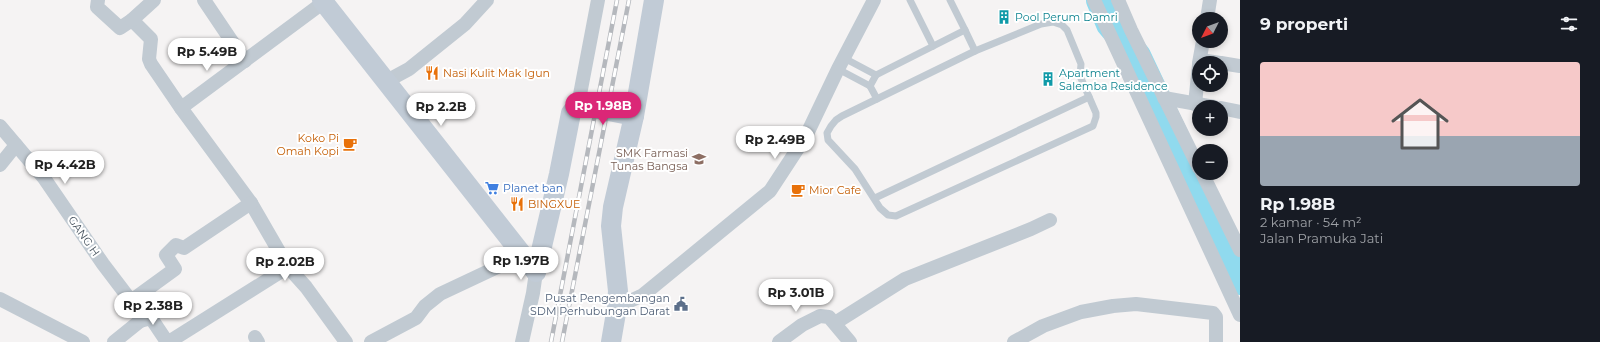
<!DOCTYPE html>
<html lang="id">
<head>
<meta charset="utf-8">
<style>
	:root { --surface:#171b24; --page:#20242c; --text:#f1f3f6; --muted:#9ea1a6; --accent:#db2777 }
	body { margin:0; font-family:Montserrat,sans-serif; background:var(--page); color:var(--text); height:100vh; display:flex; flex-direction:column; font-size:15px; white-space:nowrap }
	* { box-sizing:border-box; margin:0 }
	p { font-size:13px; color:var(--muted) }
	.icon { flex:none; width:22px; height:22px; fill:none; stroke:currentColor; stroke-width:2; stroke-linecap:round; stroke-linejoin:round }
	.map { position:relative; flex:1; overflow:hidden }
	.side { display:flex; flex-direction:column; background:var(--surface); width:360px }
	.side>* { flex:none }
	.needle { width:26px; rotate:228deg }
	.tools { position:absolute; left:1192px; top:12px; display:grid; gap:8px }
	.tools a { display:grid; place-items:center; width:36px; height:36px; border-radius:50%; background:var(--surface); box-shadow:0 2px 6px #0003; font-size:20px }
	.price { position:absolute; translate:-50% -34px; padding:0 9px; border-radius:14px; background:#fff; color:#222; font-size:13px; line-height:26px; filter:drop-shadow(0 1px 2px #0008) }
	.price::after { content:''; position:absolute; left:50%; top:24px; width:12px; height:9px; margin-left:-6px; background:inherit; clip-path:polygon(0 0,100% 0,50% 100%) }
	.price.selected { background:var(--accent); color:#fff }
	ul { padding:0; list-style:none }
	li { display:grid; align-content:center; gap:8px; height:212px; padding:0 20px }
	li span { display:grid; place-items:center; height:124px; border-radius:4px; color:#555 }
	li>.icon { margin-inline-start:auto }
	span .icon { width:72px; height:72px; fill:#fffc; stroke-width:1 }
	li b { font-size:17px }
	h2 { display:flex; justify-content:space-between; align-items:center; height:48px; padding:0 20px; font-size:17px }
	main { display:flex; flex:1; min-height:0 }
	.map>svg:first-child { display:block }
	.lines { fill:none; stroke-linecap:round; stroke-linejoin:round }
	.river { stroke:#90daee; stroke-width:28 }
	.lane { stroke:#c1cad2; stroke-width:7 }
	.street { stroke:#c1cad2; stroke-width:14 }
	.secondary { stroke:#c1cbd6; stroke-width:20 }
	.rail-casing { stroke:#b5b8bd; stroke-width:4.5 }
	.rail { stroke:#fff; stroke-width:3; stroke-dasharray:9; stroke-linecap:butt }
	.labels { text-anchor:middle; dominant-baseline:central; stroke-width:4; stroke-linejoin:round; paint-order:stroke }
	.culture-label { font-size:11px; fill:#0d838f; stroke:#fff; text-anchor:start }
	.food-label { font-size:11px; fill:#c56008; stroke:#fff; text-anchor:start }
	.education-label { font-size:11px; fill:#785e54; stroke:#fff; text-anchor:end }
	.shop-label { font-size:11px; fill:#366cbe; stroke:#fff; text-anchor:start }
	.street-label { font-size:11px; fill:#4a5661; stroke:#fff }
	.service-label { font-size:11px; fill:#4e5e75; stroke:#fff; text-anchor:end }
</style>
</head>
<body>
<main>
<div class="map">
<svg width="1240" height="342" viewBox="0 0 1240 342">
	<rect width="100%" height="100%" fill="#f5f3f3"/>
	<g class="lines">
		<path class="river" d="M1100,0L1110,24L1137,56L1216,224L1240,281"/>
		<g class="lane">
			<path d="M910,0L933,46"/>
			<path d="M950,0L965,30"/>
			<path d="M1053,22L1062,25L1067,30L1081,64L1080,76L1096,113V117L1093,126L896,216L888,215L880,208L855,169L828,140L827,133L831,126L836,120L842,116L975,51L1041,24Z"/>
			<path d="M844,58L876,75"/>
			<path d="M838,69L870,86"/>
			<path d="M877,99L870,86L876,75L965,30L975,51"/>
			<path d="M875,198L1089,97"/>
		</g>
		<g class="street">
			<path d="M98,0L97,7L120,28L132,20L151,39L149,59L151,64L181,108L251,203L288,267L306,287L346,342"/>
			<path d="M204,0L245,61"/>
			<path d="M1094,0L1240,315"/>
			<path d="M1118,0L1131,30L1199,168"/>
			<path d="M1207,19L1210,0"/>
			<path d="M132,20L154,0"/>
			<path d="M1200,60L1220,63"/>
			<path d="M1199,63L1203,41"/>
			<path d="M1221,63L1240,66"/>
			<path d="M385,82L409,69L465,24L487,0"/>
			<path d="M1164,98L1214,107"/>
			<path d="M1195,104L1199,65"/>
			<path d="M578,105L598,0"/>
			<path d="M181,108L324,2"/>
			<path d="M1221,108L1240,112"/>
			<path d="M0,126L44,178L103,264L141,314L142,317L140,321L114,342"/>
			<path d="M0,165L16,145"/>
			<path d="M1202,173L1240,250"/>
			<path d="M0,299L83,342"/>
			<path d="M131,301L175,269L166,255L176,245L184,248L251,203"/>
			<path d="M617,307L643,295L770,191L806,136L838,69L874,0"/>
			<path d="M140,321L151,318L165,339L167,341L172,340L288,267"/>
			<path d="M835,323L905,279L1031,229L1050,220"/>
			<path d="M255,337L258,342"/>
			<path d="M371,342L416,318L425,306L440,294L523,255"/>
			<path d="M522,342L533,293L536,272"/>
			<path d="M779,342L802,325L820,316L829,317L850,342"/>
			<path d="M1014,342L1043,326L1081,312L1113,306L1136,304L1213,313L1216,317V342"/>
		</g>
		<g class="secondary">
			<path d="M322,0L536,272"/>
			<path d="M536,272L559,174L571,113L578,105L634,116"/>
			<path d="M611,342L617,307L618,291L611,226L613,207L634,116L654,0"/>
		</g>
		<defs>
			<g id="rail">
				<path d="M551,342L617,0"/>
				<path d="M562,342L629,0"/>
			</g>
		</defs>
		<use href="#rail" class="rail-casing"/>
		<use href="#rail" class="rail"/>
	</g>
	<defs>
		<symbol id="building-bare" viewBox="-9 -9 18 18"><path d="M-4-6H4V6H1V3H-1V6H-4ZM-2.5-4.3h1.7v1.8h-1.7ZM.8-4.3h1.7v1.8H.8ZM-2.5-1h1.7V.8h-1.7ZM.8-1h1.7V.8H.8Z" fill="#0f9aa8" stroke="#fff" stroke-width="2.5" paint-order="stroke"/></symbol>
		<symbol id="restaurant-bare" viewBox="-9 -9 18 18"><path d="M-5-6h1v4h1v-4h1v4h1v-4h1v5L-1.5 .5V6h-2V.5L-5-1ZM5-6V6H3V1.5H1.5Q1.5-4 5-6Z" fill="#e8710a" stroke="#fff" stroke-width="2.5" paint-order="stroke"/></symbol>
		<symbol id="cafe-bare" viewBox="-9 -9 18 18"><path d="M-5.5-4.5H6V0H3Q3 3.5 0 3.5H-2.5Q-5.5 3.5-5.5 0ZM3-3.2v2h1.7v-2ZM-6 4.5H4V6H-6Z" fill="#e8710a" stroke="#fff" stroke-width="2.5" paint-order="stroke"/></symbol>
		<symbol id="school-bare" viewBox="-9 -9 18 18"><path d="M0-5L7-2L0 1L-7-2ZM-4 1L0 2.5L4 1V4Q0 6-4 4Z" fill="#8d6e63" stroke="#fff" stroke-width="2.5" paint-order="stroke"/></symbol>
		<symbol id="supermarket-bare" viewBox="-9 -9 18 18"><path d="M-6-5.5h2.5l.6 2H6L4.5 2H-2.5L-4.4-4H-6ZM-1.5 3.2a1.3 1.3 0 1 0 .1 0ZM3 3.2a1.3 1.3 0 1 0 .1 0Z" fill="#3f7fe0" stroke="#fff" stroke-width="2.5" paint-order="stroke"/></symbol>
		<symbol id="civic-bare" viewBox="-9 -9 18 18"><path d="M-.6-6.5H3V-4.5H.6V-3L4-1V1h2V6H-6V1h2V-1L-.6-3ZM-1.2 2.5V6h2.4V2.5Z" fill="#5c6f8a" stroke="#fff" stroke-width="2.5" paint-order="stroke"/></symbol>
	</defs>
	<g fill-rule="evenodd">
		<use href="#building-bare" x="994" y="7" width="20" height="20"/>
		<use href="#restaurant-bare" x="422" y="63" width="20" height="20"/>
		<use href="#building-bare" x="1038" y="69" width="20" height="20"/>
		<use href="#cafe-bare" x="340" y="134" width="20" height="20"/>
		<use href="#school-bare" x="689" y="149" width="20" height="20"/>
		<use href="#supermarket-bare" x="482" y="178" width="20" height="20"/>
		<use href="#cafe-bare" x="788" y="180" width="20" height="20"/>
		<use href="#restaurant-bare" x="507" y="194" width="20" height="20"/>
		<use href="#civic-bare" x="671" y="294" width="20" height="20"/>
	</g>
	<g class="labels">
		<g class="culture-label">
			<text x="1015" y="17">Pool Perum Damri</text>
			<text x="1059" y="73">Apartment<tspan x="1059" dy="13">Salemba Residence</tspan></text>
		</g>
		<g class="food-label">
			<text x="443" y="73">Nasi Kulit Mak Igun</text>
			<text x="339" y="138" text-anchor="end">Koko Pi<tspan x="339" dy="13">Omah Kopi</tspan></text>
			<text x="809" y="190">Mior Cafe</text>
			<text x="528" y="204">BINGXUE</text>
		</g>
		<g class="education-label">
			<text x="688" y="153">SMK Farmasi<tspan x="688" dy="13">Tunas Bangsa</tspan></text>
		</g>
		<g class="shop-label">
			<text x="503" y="188">Planet ban</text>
		</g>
		<g class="street-label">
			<text transform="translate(84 236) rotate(55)">GANG H</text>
		</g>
		<g class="service-label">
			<text x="670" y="298">Pusat Pengembangan<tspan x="670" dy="13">SDM Perhubungan Darat</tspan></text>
		</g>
	</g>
</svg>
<div class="tools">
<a><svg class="needle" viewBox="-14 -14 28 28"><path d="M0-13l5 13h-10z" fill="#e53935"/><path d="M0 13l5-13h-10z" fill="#9ea1a6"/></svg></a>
<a><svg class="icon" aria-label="locate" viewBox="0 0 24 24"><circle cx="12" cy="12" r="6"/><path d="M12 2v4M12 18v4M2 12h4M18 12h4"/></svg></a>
<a>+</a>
<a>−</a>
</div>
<b class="price" style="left:207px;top:72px">Rp 5.49B</b>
<b class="price selected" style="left:603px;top:126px">Rp 1.98B</b>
<b class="price" style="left:441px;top:127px">Rp 2.2B</b>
<b class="price" style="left:775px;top:160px">Rp 2.49B</b>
<b class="price" style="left:65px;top:185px">Rp 4.42B</b>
<b class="price" style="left:521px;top:281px">Rp 1.97B</b>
<b class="price" style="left:285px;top:282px">Rp 2.02B</b>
<b class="price" style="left:796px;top:313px">Rp 3.01B</b>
<b class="price" style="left:153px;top:326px">Rp 2.38B</b>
</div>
<section class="side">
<h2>9 properti<svg class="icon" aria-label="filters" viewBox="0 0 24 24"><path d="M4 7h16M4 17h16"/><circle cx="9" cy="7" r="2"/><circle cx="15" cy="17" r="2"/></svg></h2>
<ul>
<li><span style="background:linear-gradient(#f6c9c9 60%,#9aa5b1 0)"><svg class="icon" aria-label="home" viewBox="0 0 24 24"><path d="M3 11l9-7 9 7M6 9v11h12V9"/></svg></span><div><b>Rp 1.98B</b><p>2 kamar · 54 m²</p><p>Jalan Pramuka Jati</p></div></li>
</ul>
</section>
</main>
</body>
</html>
